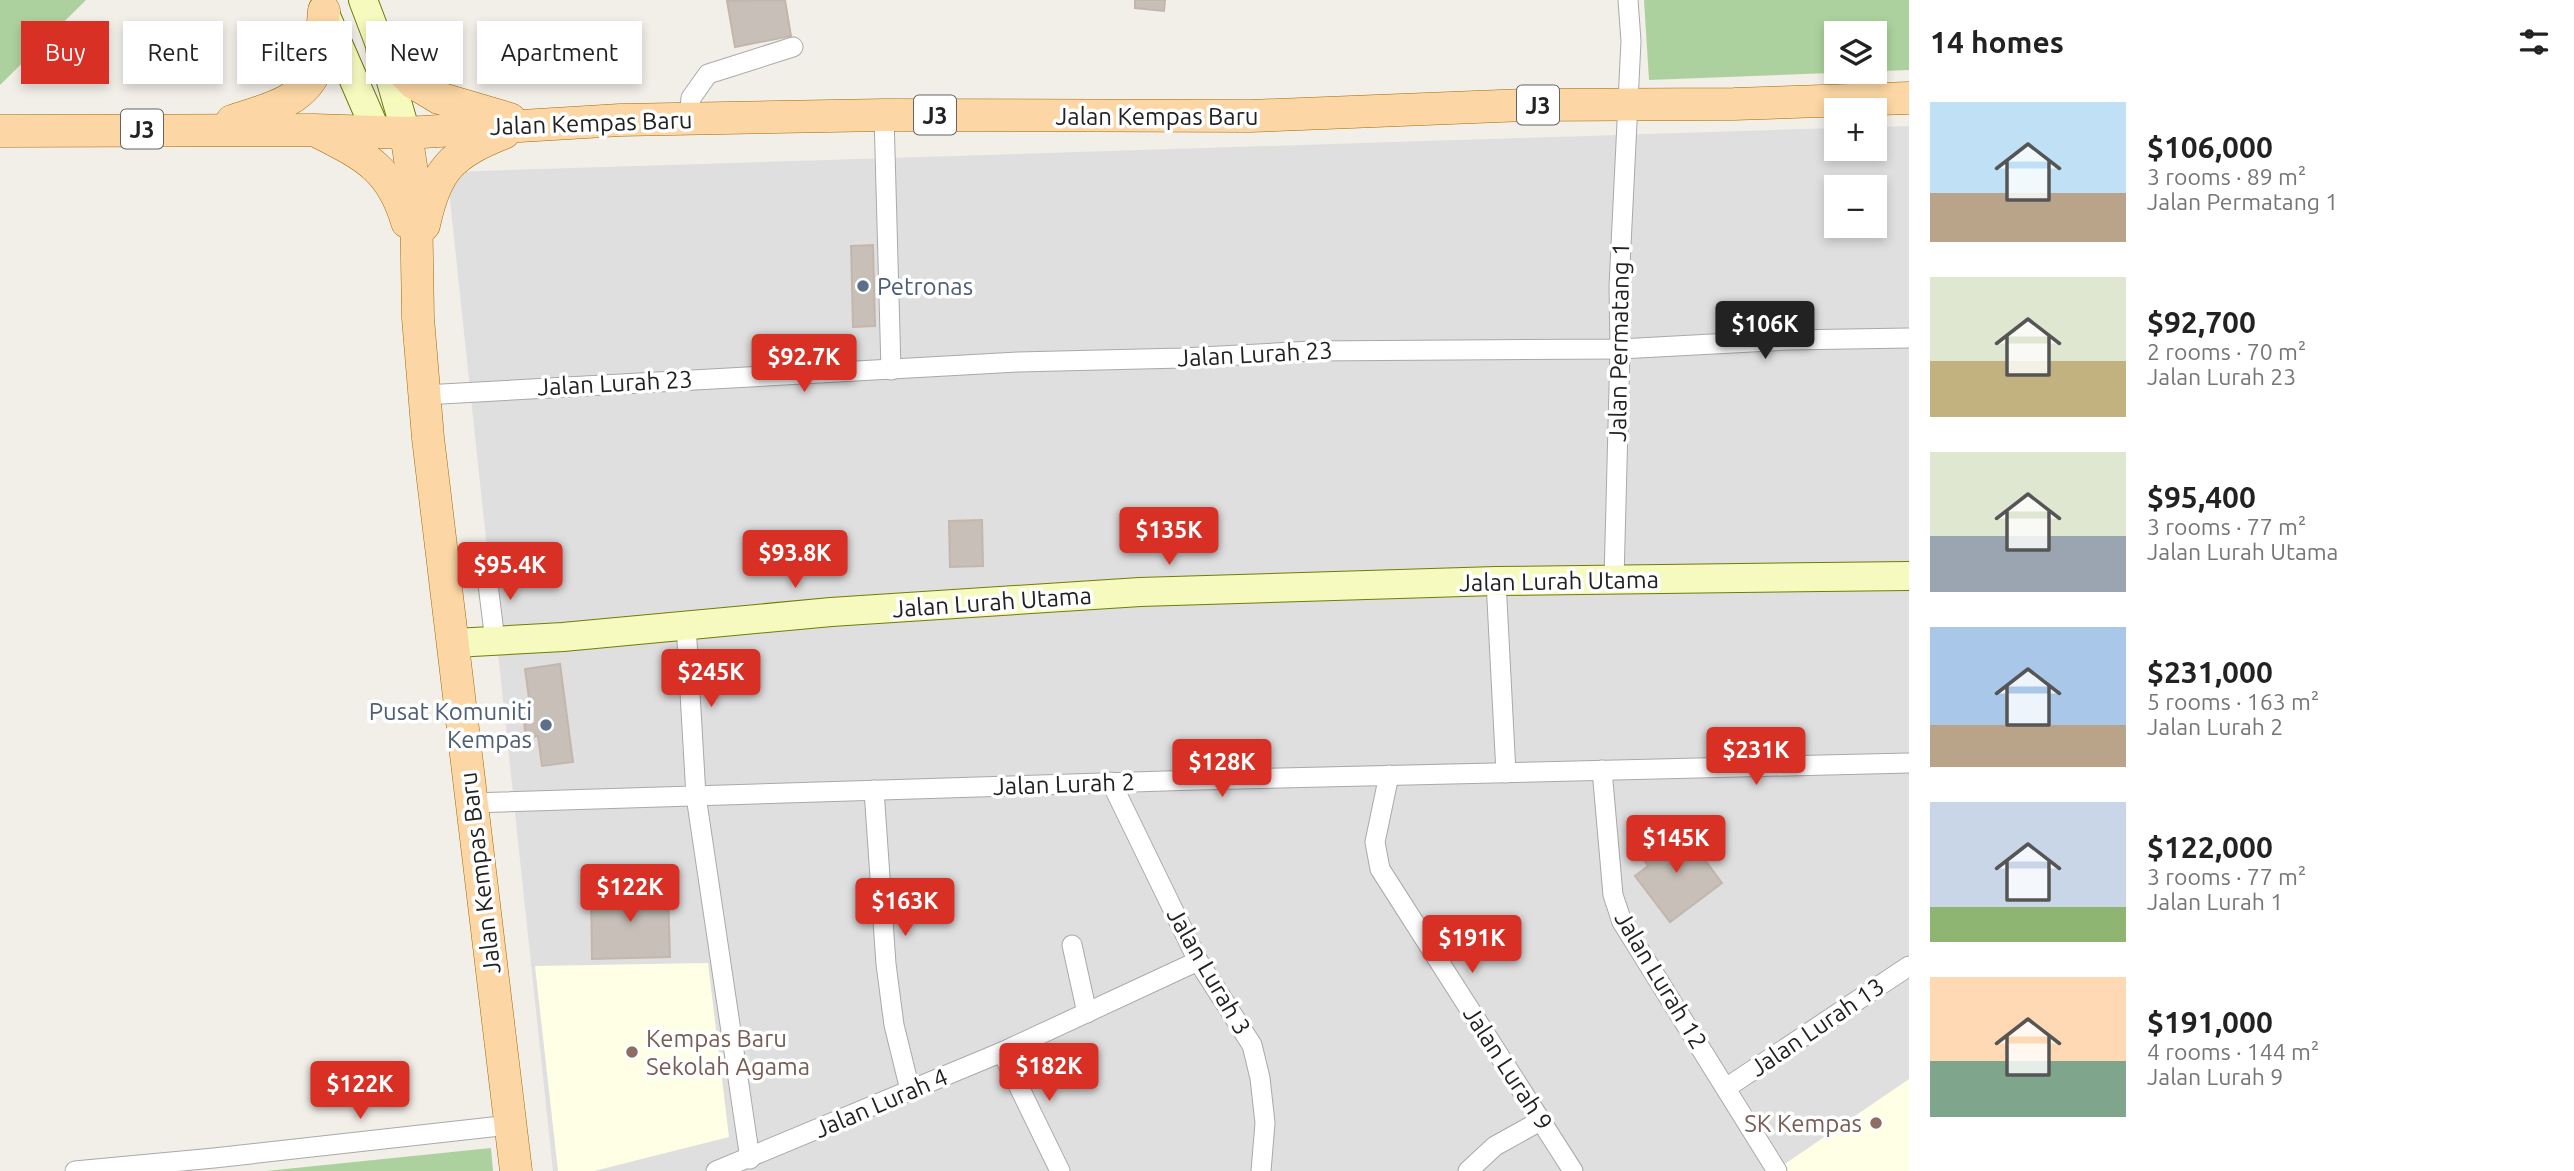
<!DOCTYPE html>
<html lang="en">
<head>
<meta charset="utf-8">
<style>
	:root { --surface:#fff; --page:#f2f2f2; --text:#222; --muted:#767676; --accent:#d93025 }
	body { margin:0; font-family:Ubuntu,sans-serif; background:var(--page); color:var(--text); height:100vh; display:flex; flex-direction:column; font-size:26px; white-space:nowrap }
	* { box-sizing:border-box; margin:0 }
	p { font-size:23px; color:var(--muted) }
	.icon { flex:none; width:38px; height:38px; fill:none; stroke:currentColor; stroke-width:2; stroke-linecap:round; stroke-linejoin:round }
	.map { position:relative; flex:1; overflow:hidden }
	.sheet { display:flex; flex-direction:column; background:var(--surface); width:665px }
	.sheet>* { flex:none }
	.guide { position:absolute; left:21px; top:21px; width:665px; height:63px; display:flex; gap:14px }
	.controls { position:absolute; left:1824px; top:21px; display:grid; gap:14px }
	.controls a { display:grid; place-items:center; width:63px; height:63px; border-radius:0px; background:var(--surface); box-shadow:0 4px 10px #0003; font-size:35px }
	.price { position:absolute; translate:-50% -60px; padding:0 16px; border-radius:7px; background:var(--accent); color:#fff; font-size:23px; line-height:46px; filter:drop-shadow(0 2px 4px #0008) }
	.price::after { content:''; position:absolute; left:50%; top:42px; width:21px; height:16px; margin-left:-10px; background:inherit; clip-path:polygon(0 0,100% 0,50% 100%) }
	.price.active { background:#222; color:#fff }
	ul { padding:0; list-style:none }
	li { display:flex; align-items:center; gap:21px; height:175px; padding:0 21px }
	li span { display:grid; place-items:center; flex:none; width:196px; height:140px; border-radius:0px; color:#555 }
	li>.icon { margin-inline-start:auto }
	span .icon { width:84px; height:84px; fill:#fffc; stroke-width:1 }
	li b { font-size:30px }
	h2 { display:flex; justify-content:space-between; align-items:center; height:84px; padding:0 21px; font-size:30px }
	.pill { padding:0 24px; border-radius:0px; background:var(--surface); box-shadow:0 4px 10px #0003; font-size:24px; line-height:63px }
	.pill.active { background:var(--accent); color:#fff }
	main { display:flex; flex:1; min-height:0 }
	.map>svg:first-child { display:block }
	.residential { fill:#e0dfdf; fill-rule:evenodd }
	.education { fill:#ffffe5 }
	.forest { fill:#add19e; fill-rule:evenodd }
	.building { fill:#c7bfb8; stroke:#c4b6ab; stroke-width:2 }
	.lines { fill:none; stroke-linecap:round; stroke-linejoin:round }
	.street-casing { stroke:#a9a9a9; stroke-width:21 }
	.secondary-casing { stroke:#707d05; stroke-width:30 }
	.primary-casing { stroke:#a06b00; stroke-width:33 }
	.street { stroke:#fff; stroke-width:19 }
	.secondary { stroke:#f7fabf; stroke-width:28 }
	.primary { stroke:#fcd6a4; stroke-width:32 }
	.service-dot { fill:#5c6f8a; stroke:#fff; stroke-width:2.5 }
	.education-dot { fill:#8d6e63; stroke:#fff; stroke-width:2.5 }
	.labels { text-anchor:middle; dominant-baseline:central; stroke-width:7; stroke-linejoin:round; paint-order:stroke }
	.shield { fill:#fff; stroke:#646464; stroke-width:2 }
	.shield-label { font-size:23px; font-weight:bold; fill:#222 }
	.street-label { font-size:24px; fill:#222; stroke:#fff }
	.service-label { font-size:24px; fill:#4e5e75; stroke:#fff; text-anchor:start }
	.education-label { font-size:24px; fill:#785e54; stroke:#fff; text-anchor:start }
</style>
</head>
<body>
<main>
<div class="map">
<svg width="1909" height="1171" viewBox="0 0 1909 1171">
	<rect width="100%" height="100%" fill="#f2efe9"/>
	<path class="residential" d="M1909,126V1171H553L447,172L1836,128V149H1874V127ZM1836,187H1874V226H1836Z"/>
	<g class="education">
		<path d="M708,963L729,1137L594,1171H558L535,966Z"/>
		<path d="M1909,1079V1171H1781L1779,1168Z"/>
	</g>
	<g class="forest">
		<path d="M0,0H86L0,85Z"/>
		<path d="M1644,0H1909V70L1649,80ZM1836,33H1874V72H1836Z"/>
		<path d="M491,1148L493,1171H266Z"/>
	</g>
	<g class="building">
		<path d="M785,0L791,36L735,47L727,1Z"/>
		<path d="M1135,0H1165L1164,11L1135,8Z"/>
		<path d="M873,245L875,326L853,327L851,246Z"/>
		<path d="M982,520L983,566L950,567L949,521Z"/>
		<path d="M560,664L573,762L542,766L538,736L526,738L523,714L531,713L525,669Z"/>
		<path d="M1683,830L1722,883L1670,922L1635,876L1648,866L1640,854L1665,835L1669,840Z"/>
		<path d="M668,889L670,957L592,959L591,891Z"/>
	</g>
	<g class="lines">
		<defs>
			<g id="street">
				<path d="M884,115L891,370"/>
				<path d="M689,118L691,98L708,74L793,47"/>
				<path d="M424,395L1018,362L1182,358L1312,351L1620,349L1787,340L1909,338"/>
				<path d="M486,568L495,641"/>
				<path d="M1614,580L1620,349L1619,286L1631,41L1628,0"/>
				<path d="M1496,581L1506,773"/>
				<path d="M686,624L696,796L750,1159"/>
				<path d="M1602,770L1613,895L1622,922L1777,1171"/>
				<path d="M1389,775L1375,842L1380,869L1573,1171"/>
				<path d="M1111,782L1198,961L1252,1045L1260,1078L1265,1123L1261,1171"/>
				<path d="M874,790L886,964L894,1025L910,1090"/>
				<path d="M471,803L1196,780L1909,763"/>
				<path d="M1072,945L1087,1013"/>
				<path d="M1002,1052L1060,1171"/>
				<path d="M1726,1088L1909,966"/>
				<path d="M75,1171L214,1158L510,1125"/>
				<path d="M716,1171L1002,1052L1198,961"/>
				<path d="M1468,1171L1495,1146L1542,1120"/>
			</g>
			<g id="secondary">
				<path d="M363,0L382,50L406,133"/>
				<path d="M323,9L376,131"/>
				<path d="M454,643L563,637L831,612L1140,592L1496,581L1909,576"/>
			</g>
			<g id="primary">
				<path d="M382,50L414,83L439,98L510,119"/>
				<path d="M232,121C264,110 304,103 317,67C323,51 322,28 324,11"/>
				<path d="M0,131L314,130L406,133L620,120L884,115L1250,116L1525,105L1734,104L1909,98"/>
				<path d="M320,133C366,156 392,170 407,222"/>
				<path d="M406,133L416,199L418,318L428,438L516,1171"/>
				<path d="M424,225C436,169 451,154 504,133"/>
			</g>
		</defs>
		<use href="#street" class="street-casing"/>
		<use href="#secondary" class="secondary-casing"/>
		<use href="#primary" class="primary-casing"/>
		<use href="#street" class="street"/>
		<use href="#secondary" class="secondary"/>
		<use href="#primary" class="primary"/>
	</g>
	<g class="service-dot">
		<circle cx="863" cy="286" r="7"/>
		<circle cx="546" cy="725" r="7"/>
	</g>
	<g class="education-dot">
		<circle cx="632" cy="1052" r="7"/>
		<circle cx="1876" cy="1123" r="7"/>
	</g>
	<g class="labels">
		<g class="shield">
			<rect x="1517" y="85.5" width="42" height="39" rx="5"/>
			<rect x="914" y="95.5" width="42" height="39" rx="5"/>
			<rect x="121" y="109.5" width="42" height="39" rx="5"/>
		</g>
		<g class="shield-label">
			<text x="1538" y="105">J3</text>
			<text x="935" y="115">J3</text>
			<text x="142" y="129">J3</text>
		</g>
		<g class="street-label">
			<text x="1157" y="116">Jalan Kempas Baru</text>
			<text transform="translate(591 123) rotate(-2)">Jalan Kempas Baru</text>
			<text transform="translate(1619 342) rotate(-89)">Jalan Permatang 1</text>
			<text transform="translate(1255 354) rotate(-3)">Jalan Lurah 23</text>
			<text transform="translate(615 383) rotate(-3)">Jalan Lurah 23</text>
			<text transform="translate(1559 581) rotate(-1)">Jalan Lurah Utama</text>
			<text transform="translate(992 602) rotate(-4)">Jalan Lurah Utama</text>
			<text transform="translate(1064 784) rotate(-2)">Jalan Lurah 2</text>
			<text transform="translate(480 873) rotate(-97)">Jalan Kempas Baru</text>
			<text transform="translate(1209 971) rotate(60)">Jalan Lurah 3</text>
			<text transform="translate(1661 980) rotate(59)">Jalan Lurah 12</text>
			<text transform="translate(1817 1027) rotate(-34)">Jalan Lurah 13</text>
			<text transform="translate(1508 1068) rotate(57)">Jalan Lurah 9</text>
			<text transform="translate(881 1103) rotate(-23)">Jalan Lurah 4</text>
		</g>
		<g class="service-label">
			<text x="877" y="286">Petronas</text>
			<text x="532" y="711" text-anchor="end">Pusat Komuniti<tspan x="532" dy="28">Kempas</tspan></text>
		</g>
		<g class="education-label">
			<text x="646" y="1038">Kempas Baru<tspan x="646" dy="28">Sekolah Agama</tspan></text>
			<text x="1862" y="1123" text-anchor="end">SK Kempas</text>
		</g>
	</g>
</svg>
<div class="controls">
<a><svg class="icon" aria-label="layers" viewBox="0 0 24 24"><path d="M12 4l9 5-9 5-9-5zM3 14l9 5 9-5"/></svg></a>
<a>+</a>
<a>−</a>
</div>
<b class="price active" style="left:1765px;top:361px">$106K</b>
<b class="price" style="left:804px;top:394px">$92.7K</b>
<b class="price" style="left:1169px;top:567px">$135K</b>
<b class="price" style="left:795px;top:590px">$93.8K</b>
<b class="price" style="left:510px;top:602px">$95.4K</b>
<b class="price" style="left:711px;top:709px">$245K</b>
<b class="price" style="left:1756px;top:787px">$231K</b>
<b class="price" style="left:1222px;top:799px">$128K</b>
<b class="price" style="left:1676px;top:875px">$145K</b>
<b class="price" style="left:630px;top:924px">$122K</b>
<b class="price" style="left:905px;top:938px">$163K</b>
<b class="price" style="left:1472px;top:975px">$191K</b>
<b class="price" style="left:1049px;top:1103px">$182K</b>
<b class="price" style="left:360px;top:1121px">$122K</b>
<div class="guide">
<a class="pill active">Buy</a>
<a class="pill">Rent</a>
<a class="pill">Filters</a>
<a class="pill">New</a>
<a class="pill">Apartment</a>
</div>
</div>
<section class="sheet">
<h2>14 homes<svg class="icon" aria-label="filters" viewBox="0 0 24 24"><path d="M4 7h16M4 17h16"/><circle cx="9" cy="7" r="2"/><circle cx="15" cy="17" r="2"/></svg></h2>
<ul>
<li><span style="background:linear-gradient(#bfe0f5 65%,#b9a48a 0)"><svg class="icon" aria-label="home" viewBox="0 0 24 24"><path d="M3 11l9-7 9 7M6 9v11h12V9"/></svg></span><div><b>$106,000</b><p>3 rooms · 89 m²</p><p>Jalan Permatang 1</p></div></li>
<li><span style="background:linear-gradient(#dfe7d0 60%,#c2b280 0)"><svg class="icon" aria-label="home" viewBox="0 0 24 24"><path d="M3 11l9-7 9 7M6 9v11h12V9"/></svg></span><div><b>$92,700</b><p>2 rooms · 70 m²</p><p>Jalan Lurah 23</p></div></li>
<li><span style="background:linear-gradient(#dfe7d0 60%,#9aa5b1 0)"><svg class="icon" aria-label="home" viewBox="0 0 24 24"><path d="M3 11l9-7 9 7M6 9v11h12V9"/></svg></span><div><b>$95,400</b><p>3 rooms · 77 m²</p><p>Jalan Lurah Utama</p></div></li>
<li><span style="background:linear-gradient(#a9c7e8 70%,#b9a48a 0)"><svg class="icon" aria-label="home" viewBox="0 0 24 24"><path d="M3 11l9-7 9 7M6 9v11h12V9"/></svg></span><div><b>$231,000</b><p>5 rooms · 163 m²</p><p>Jalan Lurah 2</p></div></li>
<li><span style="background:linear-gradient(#c9d6e8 75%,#8fb573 0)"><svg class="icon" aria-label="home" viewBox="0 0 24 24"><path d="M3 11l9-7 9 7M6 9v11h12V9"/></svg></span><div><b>$122,000</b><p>3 rooms · 77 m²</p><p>Jalan Lurah 1</p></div></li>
<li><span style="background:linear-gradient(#ffd9b3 60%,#7fa58c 0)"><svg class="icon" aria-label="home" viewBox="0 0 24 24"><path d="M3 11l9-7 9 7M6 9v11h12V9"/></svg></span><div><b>$191,000</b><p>4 rooms · 144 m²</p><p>Jalan Lurah 9</p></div></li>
</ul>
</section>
</main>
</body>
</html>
